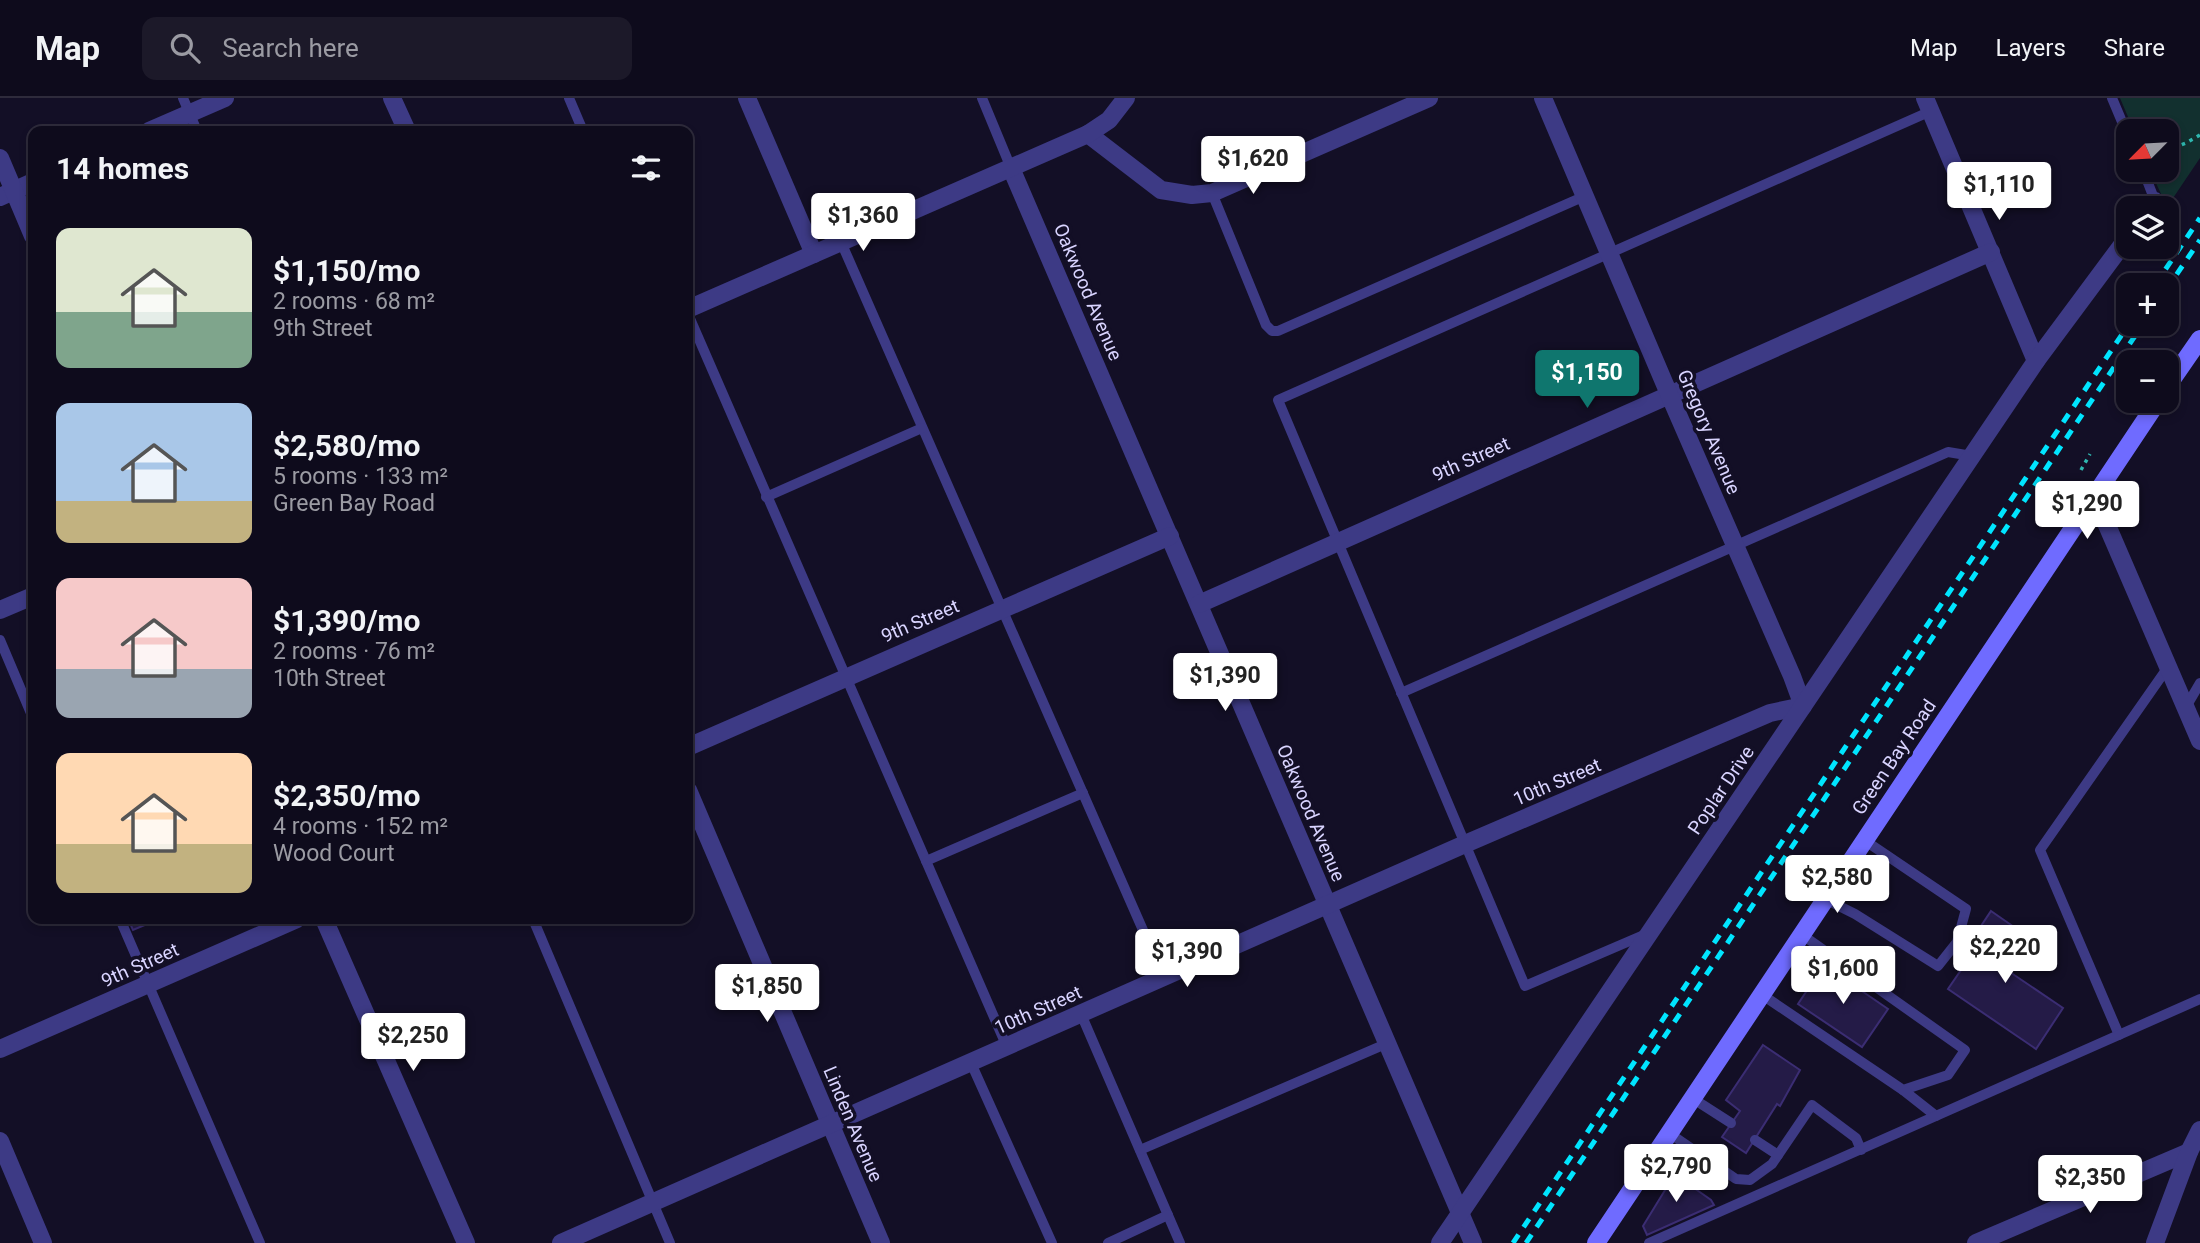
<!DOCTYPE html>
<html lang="en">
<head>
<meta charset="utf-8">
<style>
	:root { --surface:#0e0b1c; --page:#1c1929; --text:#f1f3f6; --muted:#9b9ba3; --line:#2e2b3b; --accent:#0f766e }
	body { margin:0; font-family:Roboto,sans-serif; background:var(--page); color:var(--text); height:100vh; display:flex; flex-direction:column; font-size:26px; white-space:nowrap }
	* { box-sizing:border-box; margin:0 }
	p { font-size:23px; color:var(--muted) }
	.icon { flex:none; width:38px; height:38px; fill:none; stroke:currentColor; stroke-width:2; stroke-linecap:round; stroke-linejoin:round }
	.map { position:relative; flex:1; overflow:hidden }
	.panel { position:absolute; left:28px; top:28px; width:665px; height:798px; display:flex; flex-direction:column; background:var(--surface); border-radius:14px; box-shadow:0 4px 10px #0003,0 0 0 2px var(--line) }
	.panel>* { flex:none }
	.needle { width:46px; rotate:246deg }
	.fabs { position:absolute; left:2116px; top:21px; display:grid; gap:14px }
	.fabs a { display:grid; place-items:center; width:63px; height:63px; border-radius:14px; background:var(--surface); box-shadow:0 4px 10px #0003,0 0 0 2px var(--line); font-size:35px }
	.price { position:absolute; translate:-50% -60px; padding:0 16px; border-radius:7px; background:#fff; color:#222; font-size:23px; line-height:46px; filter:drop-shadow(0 2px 4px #0008) }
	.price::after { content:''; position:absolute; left:50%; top:42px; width:21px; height:16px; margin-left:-10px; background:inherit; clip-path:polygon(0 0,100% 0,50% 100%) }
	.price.current { background:var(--accent); color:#fff }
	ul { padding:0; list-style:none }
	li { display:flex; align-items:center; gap:21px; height:175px; padding:0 28px }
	li span { display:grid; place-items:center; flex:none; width:196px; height:140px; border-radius:14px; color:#555 }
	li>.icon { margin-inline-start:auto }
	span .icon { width:84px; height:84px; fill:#fffc; stroke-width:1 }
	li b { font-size:30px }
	h2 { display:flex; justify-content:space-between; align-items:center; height:84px; padding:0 28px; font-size:30px }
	header { display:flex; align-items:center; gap:42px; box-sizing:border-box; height:98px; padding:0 35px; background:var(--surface); border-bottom:2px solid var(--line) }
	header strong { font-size:33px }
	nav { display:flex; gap:38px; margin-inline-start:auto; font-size:24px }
	.search { width:490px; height:63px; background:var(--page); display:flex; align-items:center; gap:18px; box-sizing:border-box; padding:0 24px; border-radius:14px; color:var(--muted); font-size:26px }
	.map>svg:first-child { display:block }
	.green { fill:#12302f }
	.building { fill:#241b47; stroke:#3b2d73; stroke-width:2 }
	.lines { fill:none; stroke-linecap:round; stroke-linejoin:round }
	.path { stroke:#2fb8b0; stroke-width:3.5; stroke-dasharray:3.5 5; stroke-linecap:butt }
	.service { stroke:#3d3a85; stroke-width:10 }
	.minor { stroke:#3d3a85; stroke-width:18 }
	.tertiary { stroke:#3d3a85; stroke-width:18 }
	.secondary { stroke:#6f6bff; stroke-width:18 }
	.rail { stroke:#00e5ff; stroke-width:5; stroke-dasharray:10 9; stroke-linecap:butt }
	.labels { text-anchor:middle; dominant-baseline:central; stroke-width:7; stroke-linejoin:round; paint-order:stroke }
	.street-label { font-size:19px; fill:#d9d4ff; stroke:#130f26 }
</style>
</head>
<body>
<header>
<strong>Map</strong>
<div class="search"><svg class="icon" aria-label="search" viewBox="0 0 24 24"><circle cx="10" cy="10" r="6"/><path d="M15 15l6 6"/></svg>Search here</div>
<nav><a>Map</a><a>Layers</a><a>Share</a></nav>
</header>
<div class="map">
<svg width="2200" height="1145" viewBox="0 0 2200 1145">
	<rect width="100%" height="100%" fill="#130f26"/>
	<path class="green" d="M2120,0H2200V60L2167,109L2150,72H2166V33H2134Z"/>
	<g class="building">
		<path d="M1991,813L2034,843L2022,861L2011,854L2001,868L2063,910L2036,951L1948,891L1981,843L1986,847L1992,839L1979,831Z"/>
		<path d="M128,821H159L133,832Z"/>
		<path d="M1824,867L1888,911L1862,949L1798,906Z"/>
		<path d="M1763,947L1800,972L1780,1008L1777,1006L1746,1055L1722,1039L1740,1013L1726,1002Z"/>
		<path d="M1678,1071L1690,1080L1687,1085L1711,1102L1714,1107L1647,1137L1643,1128Z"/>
	</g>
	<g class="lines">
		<g class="path">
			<path d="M2166,53L2186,45L2200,37"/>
			<path d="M2081,372L2090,356"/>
		</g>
		<g class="service">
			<path d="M183,0L197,33"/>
			<path d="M569,0L583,33"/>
			<path d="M982,0L1011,70"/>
			<path d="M2112,0L2128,38"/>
			<path d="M2143,72L2155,103"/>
			<path d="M1212,95L1266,227L1272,233H1278L1585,98"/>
			<path d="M841,144L1164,880"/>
			<path d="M688,216L1007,949"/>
			<path d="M766,399L922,330"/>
			<path d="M0,542L33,620"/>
			<path d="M1401,595L1948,354L1972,358"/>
			<path d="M2186,609L2200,585"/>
			<path d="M926,763L1083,695"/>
			<path d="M1825,801L1855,816L1938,868L1957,844L1966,811L1864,742"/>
			<path d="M120,821L260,1145"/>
			<path d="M533,821L670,1145"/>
			<path d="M1646,836L1525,888L1278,302L1931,13"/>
			<path d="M1761,896L1903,992L1948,977L1965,952L1801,836"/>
			<path d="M1081,916L1180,1145"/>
			<path d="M2119,937L2040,752L2168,569"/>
			<path d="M971,965L1052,1145"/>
			<path d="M1903,992L1936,1018"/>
			<path d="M1692,1000L1731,1025"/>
			<path d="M1669,1035L1736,1081L1750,1082L1772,1066L1812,1007L1856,1040L1861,1052"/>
			<path d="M1755,1042L1778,1057"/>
			<path d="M1140,1052L1388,945"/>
			<path d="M1108,1145L1168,1117"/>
			<path d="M1649,1145L2200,901"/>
		</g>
		<g class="minor">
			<path d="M392,0L407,33"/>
			<path d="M747,0L814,156"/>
			<path d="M1925,0L2036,263"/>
			<path d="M149,33L225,0"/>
			<path d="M1088,36L1161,92L1192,97L1212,95L1429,0"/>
			<path d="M1011,70L1473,1145"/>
			<path d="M0,99L33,84"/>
			<path d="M2149,110L2155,103"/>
			<path d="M688,211L1088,36L1109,22L1126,0"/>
			<path d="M2094,397L2200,643"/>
			<path d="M1199,506L1991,154"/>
			<path d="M0,512L33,498"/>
			<path d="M688,649L1170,438"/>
			<path d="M688,692L881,1145"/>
			<path d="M0,951L297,821"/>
			<path d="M561,1145L1465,746L1770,615L1803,608L1792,578L1669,296L1543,0"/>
			<path d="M1440,1145L2036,263L2128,139"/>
			<path d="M1976,1145L2189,1054"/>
			<path d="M2155,1145L2189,1054L2200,1032"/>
		</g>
		<g class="tertiary">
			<path d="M0,60L33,138"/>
			<path d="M324,821L466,1145"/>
			<path d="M0,1043L43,1145"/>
		</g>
		<g class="secondary">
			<path d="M2166,290L2200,241"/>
			<path d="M1596,1145L2158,303"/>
		</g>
		<g class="rail">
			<path d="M2155,187L2200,120"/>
			<path d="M2166,192L2200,142"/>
			<path d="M1513,1145L2129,226"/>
			<path d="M1526,1145L2143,226"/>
		</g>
	</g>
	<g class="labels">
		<g class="street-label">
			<text transform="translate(1088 194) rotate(67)">Oakwood Avenue</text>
			<text transform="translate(1709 334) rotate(67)">Gregory Avenue</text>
			<text transform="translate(1471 361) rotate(-24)">9th Street</text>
			<text transform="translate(920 523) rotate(-23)">9th Street</text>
			<text transform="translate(1894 659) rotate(-56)">Green Bay Road</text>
			<text transform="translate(1557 684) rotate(-23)">10th Street</text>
			<text transform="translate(1721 692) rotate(-56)">Poplar Drive</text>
			<text transform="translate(1311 715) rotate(67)">Oakwood Avenue</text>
			<text transform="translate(140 867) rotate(-24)">9th Street</text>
			<text transform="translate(1038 912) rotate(-24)">10th Street</text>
			<text transform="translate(853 1026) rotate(67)">Linden Avenue</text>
		</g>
	</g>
</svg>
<div class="fabs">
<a><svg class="needle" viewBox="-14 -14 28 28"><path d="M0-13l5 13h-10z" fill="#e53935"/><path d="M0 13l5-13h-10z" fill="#9b9ba3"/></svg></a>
<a><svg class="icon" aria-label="layers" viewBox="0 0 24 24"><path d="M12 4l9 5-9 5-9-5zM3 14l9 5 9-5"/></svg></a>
<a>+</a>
<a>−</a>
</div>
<b class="price" style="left:1253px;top:98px">$1,620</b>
<b class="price" style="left:1999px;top:124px">$1,110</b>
<b class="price" style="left:863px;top:155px">$1,360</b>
<b class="price current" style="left:1587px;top:312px">$1,150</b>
<b class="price" style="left:2087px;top:443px">$1,290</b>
<b class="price" style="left:1225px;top:615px">$1,390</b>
<b class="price" style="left:1837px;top:817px">$2,580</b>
<b class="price" style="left:2005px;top:887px">$2,220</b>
<b class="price" style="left:1187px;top:891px">$1,390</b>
<b class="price" style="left:1843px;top:908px">$1,600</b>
<b class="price" style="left:767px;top:926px">$1,850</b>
<b class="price" style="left:413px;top:975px">$2,250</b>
<b class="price" style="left:1676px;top:1106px">$2,790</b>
<b class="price" style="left:2090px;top:1117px">$2,350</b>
<section class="panel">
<h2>14 homes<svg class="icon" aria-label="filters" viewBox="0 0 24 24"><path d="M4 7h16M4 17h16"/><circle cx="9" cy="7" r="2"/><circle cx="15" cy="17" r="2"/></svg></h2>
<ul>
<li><span style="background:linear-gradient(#dfe7d0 60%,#7fa58c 0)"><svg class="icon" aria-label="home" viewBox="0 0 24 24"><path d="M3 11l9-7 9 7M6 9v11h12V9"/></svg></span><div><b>$1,150/mo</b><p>2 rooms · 68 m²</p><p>9th Street</p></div></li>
<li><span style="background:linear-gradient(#a9c7e8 70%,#c2b280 0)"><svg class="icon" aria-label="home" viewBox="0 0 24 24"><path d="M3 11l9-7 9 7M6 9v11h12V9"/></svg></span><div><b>$2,580/mo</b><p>5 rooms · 133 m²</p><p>Green Bay Road</p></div></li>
<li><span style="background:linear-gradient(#f6c9c9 65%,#9aa5b1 0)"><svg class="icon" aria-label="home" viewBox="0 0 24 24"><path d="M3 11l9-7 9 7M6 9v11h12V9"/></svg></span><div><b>$1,390/mo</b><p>2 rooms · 76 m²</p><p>10th Street</p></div></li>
<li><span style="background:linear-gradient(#ffd9b3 65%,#c2b280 0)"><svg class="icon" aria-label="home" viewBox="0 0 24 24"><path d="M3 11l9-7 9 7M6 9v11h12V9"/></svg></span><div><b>$2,350/mo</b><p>4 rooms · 152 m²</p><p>Wood Court</p></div></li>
</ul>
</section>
</div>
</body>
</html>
